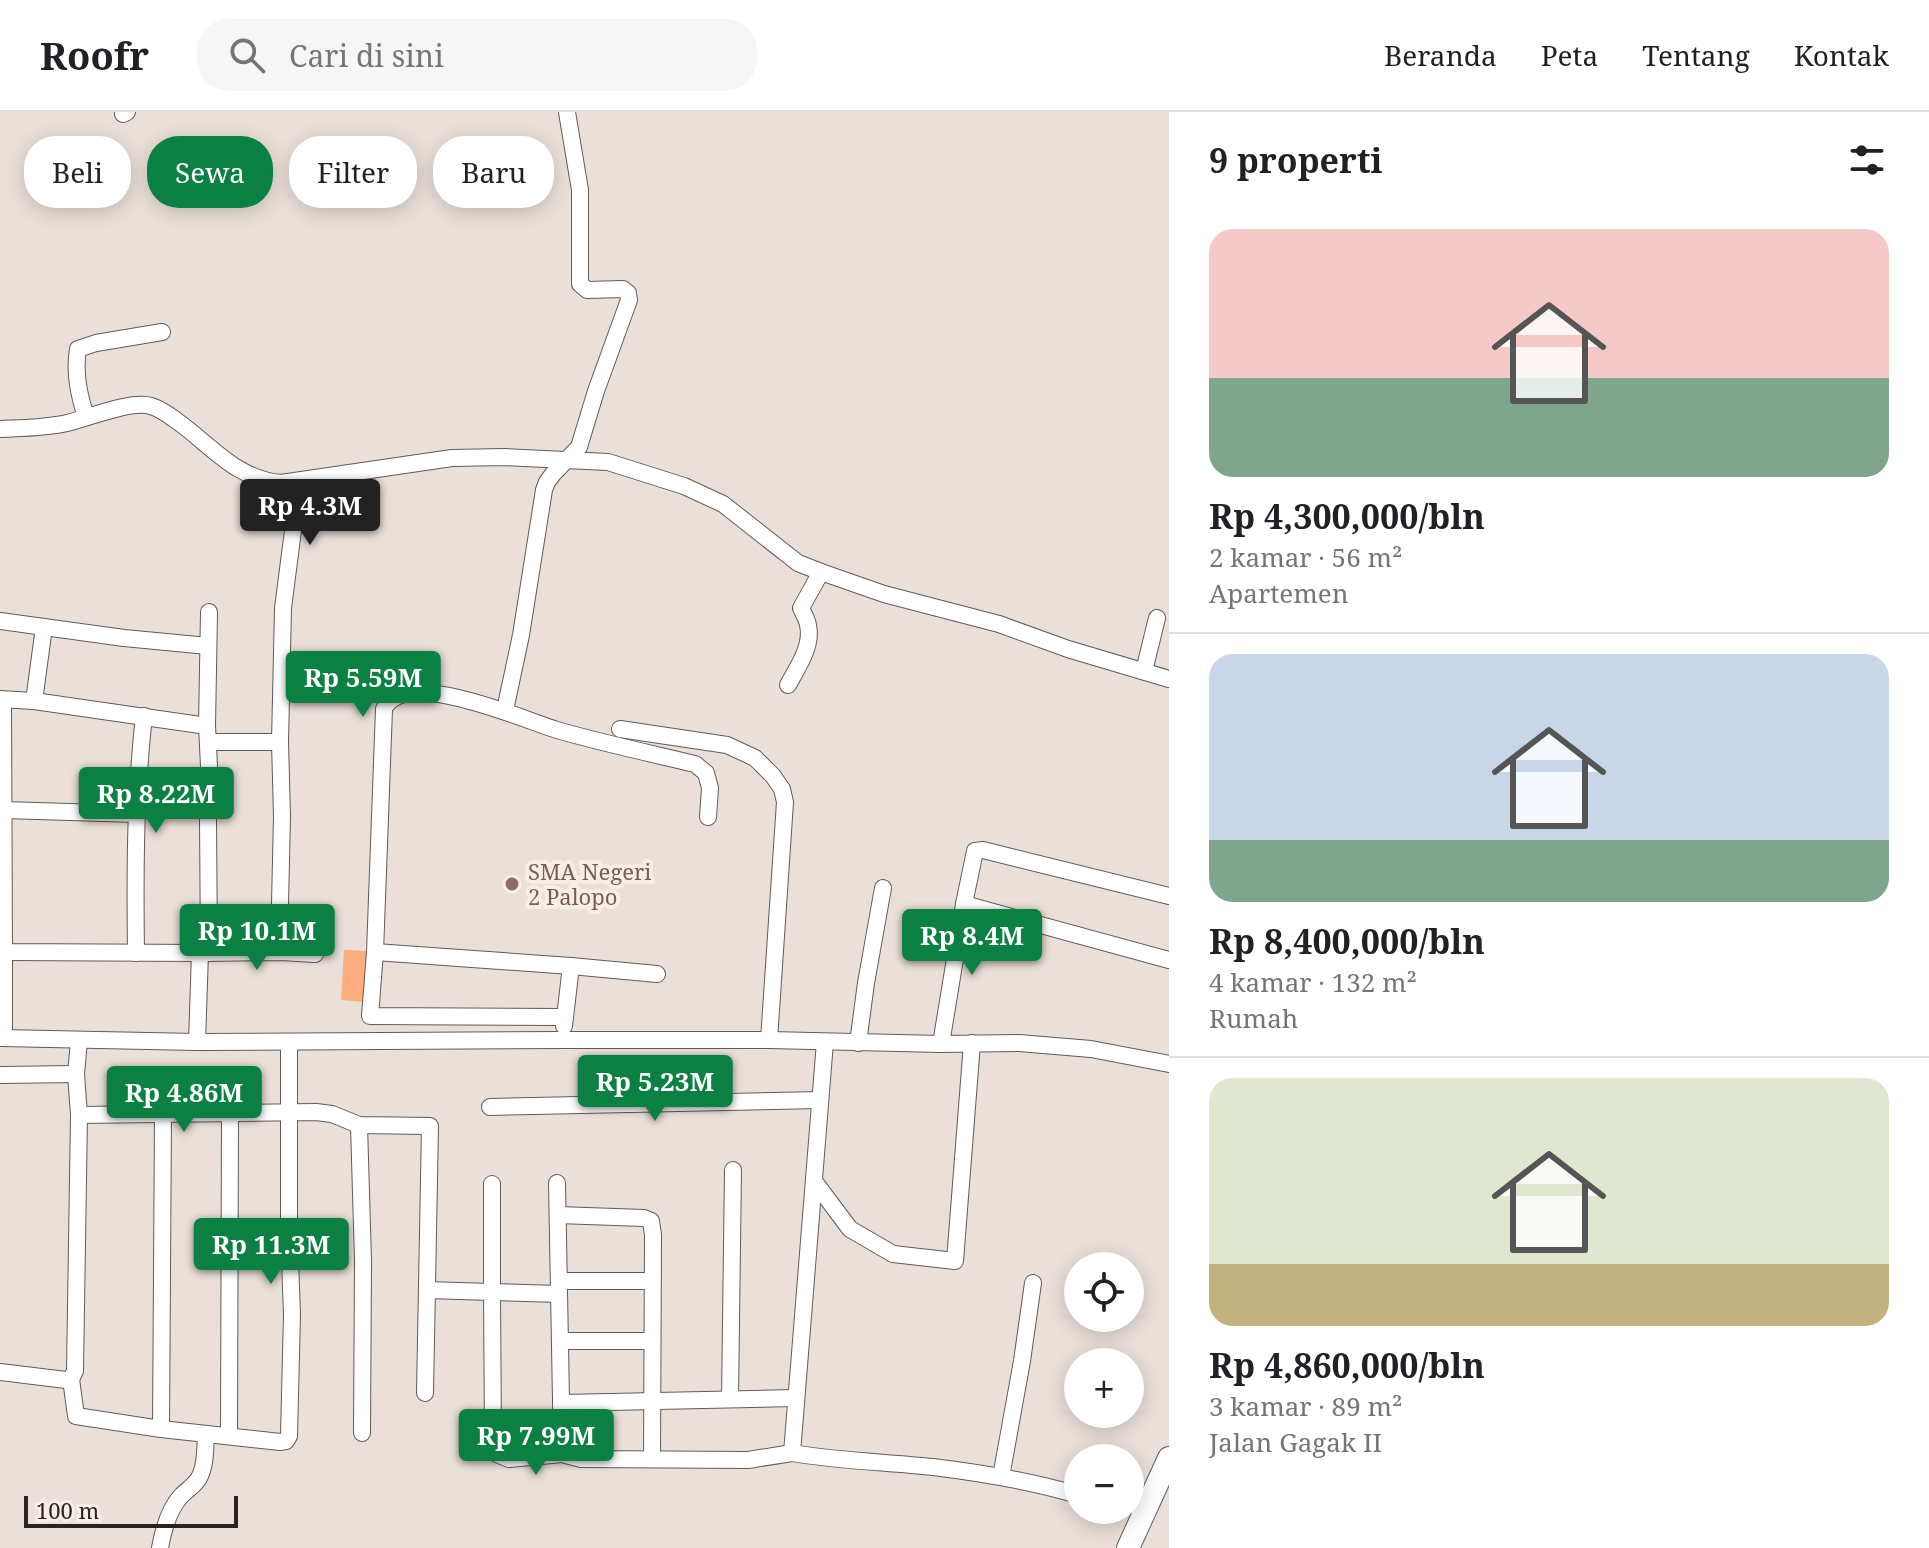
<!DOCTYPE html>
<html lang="id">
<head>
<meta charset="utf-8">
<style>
	:root { --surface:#fff; --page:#f6f6f6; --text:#202124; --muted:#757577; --line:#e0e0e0; --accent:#0b8043 }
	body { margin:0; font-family:"Noto Serif",serif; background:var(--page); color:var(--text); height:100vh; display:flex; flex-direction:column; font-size:30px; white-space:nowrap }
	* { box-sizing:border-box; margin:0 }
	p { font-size:26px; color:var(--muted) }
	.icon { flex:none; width:44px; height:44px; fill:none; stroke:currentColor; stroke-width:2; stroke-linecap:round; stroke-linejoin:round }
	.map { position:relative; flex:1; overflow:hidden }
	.details { display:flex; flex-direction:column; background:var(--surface); width:760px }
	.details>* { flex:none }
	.hud { position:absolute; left:24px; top:24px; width:760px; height:72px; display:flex; gap:16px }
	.fabs { position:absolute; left:1064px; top:1140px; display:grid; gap:16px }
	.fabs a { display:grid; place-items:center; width:80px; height:80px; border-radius:50%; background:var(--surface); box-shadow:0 4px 20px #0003; font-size:40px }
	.scale { position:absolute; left:24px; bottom:20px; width:214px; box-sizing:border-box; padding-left:8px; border:4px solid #282421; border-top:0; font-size:22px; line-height:28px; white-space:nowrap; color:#282421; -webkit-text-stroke:6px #f9ede7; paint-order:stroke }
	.price { position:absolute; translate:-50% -68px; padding:0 18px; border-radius:8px; background:var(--accent); color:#fff; font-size:26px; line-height:52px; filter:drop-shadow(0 2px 4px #0008) }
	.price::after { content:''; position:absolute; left:50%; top:48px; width:24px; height:18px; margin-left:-12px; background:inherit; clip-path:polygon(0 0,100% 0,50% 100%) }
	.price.on { background:#222; color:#fff }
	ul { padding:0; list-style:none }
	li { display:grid; align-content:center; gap:16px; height:424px; padding:0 40px }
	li+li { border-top:2px solid var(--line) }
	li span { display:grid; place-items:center; height:248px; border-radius:24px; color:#555 }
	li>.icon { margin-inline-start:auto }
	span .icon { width:144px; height:144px; fill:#fffc; stroke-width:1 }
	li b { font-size:34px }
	h2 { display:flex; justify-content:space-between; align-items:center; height:96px; padding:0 40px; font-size:34px }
	.tag { padding:0 28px; border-radius:32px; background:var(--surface); box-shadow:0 4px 20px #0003; font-size:28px; line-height:72px }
	.tag.on { background:var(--accent); color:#fff }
	header { display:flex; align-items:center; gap:48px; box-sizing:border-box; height:112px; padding:0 40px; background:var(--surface); border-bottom:2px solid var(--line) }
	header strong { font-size:38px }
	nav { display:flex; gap:44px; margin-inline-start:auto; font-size:28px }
	.search { width:560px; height:72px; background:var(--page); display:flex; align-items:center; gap:20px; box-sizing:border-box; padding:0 28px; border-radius:32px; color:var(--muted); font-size:30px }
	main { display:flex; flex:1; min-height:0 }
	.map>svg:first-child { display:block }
	.green { fill:#fead80 }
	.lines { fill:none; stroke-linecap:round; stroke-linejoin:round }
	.minor-casing { stroke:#645a55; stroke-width:18 }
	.highway-casing { stroke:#645a55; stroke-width:24 }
	.minor { stroke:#fff; stroke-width:16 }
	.highway { stroke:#fff; stroke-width:22 }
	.education-dot { fill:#8d6e63; stroke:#f9ede7; stroke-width:3 }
	.labels { text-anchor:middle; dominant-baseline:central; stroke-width:8; stroke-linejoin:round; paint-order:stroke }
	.education-label { font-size:22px; fill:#785e54; stroke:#f9ede7; text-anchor:start }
</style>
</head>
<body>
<header>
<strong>Roofr</strong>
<div class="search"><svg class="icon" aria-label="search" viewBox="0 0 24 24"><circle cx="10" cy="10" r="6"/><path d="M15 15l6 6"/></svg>Cari di sini</div>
<nav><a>Beranda</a><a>Peta</a><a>Tentang</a><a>Kontak</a></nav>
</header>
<main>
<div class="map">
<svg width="1169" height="1436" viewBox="0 0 1169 1436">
	<rect width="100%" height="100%" fill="#ebe0d9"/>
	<path class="green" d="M344,838L367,839L364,890L341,888Z"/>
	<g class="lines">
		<defs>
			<g id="minor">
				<path d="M123,2L127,0"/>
				<path d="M86,305C79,283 74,261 78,237L96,231L162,220"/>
				<path d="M0,317C22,316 46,316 67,311C89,306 130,288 151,294C161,297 169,303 177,309C212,334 236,367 281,371L452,346L504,345L608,350L684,374L723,392L798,451L821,460L884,482L999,512L1068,537L1169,567"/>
				<path d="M209,500L207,614L210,674L208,707L209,841"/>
				<path d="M0,509L124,526L208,534"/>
				<path d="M1144,559L1157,506"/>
				<path d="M788,573C797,556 813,534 808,513C807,507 803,501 801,496L821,460"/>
				<path d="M0,587L34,589L207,614"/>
				<path d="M3,588L4,840L200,841L197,930"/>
				<path d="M34,589L44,515"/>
				<path d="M505,598L521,523L544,378L547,370L553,362L579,335L596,279L629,188L628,181L623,177L587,178L580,172V78L567,0"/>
				<path d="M620,617L727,633L755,646L773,664L782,677L785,690L769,928"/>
				<path d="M208,630H280"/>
				<path d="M3,698L137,702"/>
				<path d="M964,792L1169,848"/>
				<path d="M281,840L280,792L282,704L280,630L283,496L294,411L309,368"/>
				<path d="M375,840L571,854L657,862"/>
				<path d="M0,841L4,840V925"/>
				<path d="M136,841C135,762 135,683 144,604"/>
				<path d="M202,841L281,840L315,842"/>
				<path d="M565,905L370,904L375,840L384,597C404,554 524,608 557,618C602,631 649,641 695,652L706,661L710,676L708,705"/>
				<path d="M564,914L571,854"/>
				<path d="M0,926L197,930L562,928H769L941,932L1019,931L1091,937L1169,952"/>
				<path d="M825,930L792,1341C839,1349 886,1350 933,1355C982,1361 1031,1369 1078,1383"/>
				<path d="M858,931L866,871L883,776"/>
				<path d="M941,932L964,792L975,739L983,738L1169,784"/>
				<path d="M0,963L76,962"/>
				<path d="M490,995L820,988"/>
				<path d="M79,1003L316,1000L332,1002L359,1013L430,1014L425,1281"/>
				<path d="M163,1003L161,1317L280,1330L286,1329L289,1324L292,1202L289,1122V930"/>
				<path d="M359,1013L363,1149L362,1321"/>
				<path d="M814,1069L850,1117L893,1142L955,1149L972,931"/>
				<path d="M557,1071L562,1342"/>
				<path d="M492,1072V1180L559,1182"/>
				<path d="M558,1103L644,1106L651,1109L653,1123L652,1347"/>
				<path d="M559,1169H652"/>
				<path d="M427,1178L492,1180L493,1328L497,1342L509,1347L562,1342L581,1347L748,1348L792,1341"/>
				<path d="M560,1229H652"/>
				<path d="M0,1260L66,1268L71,1267L75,1259L79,1003L76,962L79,929"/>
				<path d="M71,1267L76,1304L161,1317"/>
				<path d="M730,1287L733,1058"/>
				<path d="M561,1291L795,1286"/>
				<path d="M229,1324L230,1002"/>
				<path d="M1001,1365L1022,1249L1033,1171"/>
				<path d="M160,1436C163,1419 169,1397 181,1384C187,1378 195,1373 199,1366C206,1353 205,1336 206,1322"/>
			</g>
			<path id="highway" d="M1128,1436L1169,1346"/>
		</defs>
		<use href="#minor" class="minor-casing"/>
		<use href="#highway" class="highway-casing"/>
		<use href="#minor" class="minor"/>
		<use href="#highway" class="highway"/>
	</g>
	<circle class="education-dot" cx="512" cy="772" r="8"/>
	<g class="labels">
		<g class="education-label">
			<text x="528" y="759">SMA Negeri<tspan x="528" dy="25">2 Palopo</tspan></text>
		</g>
	</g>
</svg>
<div class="fabs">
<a><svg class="icon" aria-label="locate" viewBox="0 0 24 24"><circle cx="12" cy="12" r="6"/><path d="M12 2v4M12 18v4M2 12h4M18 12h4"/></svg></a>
<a>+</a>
<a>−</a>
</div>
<div class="scale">100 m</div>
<b class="price on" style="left:310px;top:435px">Rp 4.3M</b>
<b class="price" style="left:363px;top:607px">Rp 5.59M</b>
<b class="price" style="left:156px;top:723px">Rp 8.22M</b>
<b class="price" style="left:257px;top:860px">Rp 10.1M</b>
<b class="price" style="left:972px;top:865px">Rp 8.4M</b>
<b class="price" style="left:655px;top:1011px">Rp 5.23M</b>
<b class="price" style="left:184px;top:1022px">Rp 4.86M</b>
<b class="price" style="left:271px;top:1174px">Rp 11.3M</b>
<b class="price" style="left:536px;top:1365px">Rp 7.99M</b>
<div class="hud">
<a class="tag">Beli</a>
<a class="tag on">Sewa</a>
<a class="tag">Filter</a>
<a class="tag">Baru</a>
</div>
</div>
<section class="details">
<h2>9 properti<svg class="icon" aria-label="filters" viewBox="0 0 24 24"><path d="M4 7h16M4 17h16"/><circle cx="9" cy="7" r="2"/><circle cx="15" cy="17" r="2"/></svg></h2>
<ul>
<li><span style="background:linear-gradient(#f6c9c9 60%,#7fa58c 0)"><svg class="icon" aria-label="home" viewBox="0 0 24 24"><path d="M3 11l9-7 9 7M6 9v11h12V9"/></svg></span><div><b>Rp 4,300,000/bln</b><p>2 kamar · 56 m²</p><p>Apartemen</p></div></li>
<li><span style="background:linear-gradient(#c9d6e8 75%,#7fa58c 0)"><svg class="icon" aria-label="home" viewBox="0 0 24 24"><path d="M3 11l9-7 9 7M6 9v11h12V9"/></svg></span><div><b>Rp 8,400,000/bln</b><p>4 kamar · 132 m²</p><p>Rumah</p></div></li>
<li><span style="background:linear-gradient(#dfe7d0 75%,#c2b280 0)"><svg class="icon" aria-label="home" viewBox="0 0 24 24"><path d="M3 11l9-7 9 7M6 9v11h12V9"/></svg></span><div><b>Rp 4,860,000/bln</b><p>3 kamar · 89 m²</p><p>Jalan Gagak II</p></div></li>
</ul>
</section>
</main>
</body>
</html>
